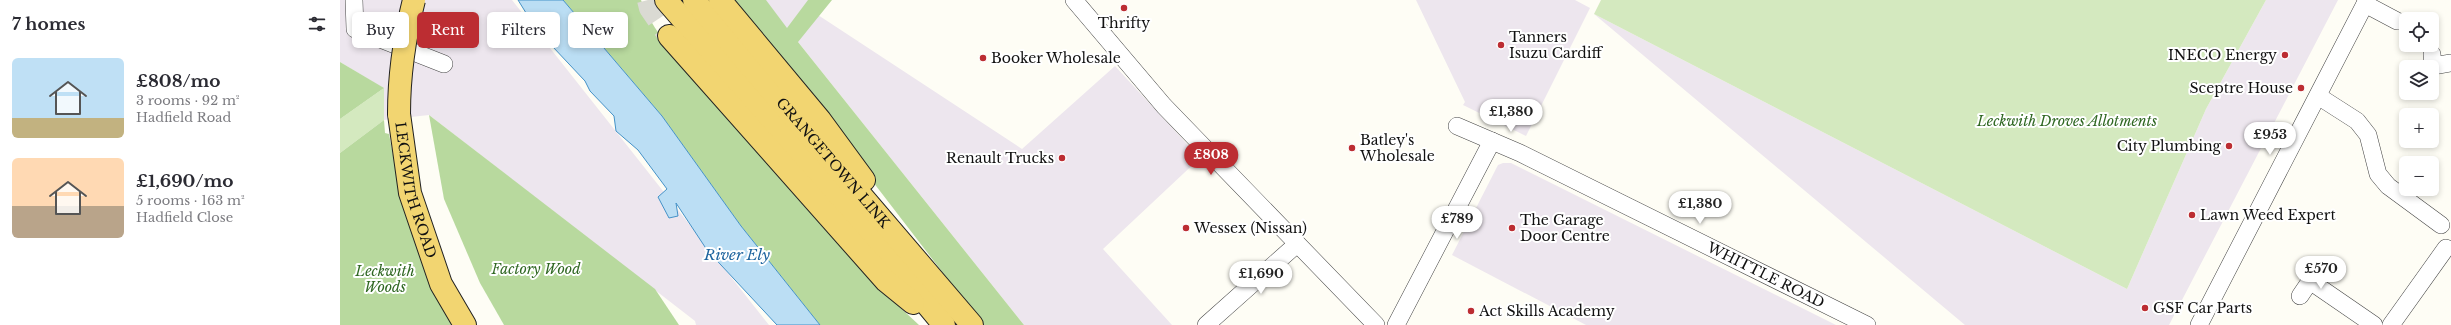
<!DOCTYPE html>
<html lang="en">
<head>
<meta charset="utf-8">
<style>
	:root { --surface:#fff; --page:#f7f7f7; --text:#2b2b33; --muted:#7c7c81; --accent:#bc2d32 }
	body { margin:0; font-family:"Libre Baskerville",serif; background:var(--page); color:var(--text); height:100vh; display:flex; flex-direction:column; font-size:15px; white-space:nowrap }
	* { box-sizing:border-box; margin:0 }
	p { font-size:13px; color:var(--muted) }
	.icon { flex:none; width:22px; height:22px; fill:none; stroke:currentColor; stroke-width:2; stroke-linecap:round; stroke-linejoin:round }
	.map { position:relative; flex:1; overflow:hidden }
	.details { display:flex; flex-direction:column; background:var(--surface); width:340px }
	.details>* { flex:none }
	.guide { position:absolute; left:12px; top:12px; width:380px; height:36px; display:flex; gap:8px }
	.tools { position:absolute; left:2059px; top:12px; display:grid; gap:8px }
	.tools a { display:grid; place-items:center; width:40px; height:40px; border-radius:6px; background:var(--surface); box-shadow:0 2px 6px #0003; font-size:20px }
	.price { position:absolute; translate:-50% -34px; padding:0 9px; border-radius:14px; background:#fff; color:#222; font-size:13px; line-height:26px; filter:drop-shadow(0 1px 2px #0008) }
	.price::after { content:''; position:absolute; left:50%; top:24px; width:12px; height:9px; margin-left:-6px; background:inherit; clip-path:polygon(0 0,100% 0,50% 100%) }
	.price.current { background:var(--accent); color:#fff }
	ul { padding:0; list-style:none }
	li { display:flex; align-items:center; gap:12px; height:100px; padding:0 12px }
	li span { display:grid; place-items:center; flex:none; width:112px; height:80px; border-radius:6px; color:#555 }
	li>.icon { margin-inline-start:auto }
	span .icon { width:48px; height:48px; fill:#fffc; stroke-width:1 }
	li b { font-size:17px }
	h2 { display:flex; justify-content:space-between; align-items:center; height:48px; padding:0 12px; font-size:17px }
	.tag { padding:0 14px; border-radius:6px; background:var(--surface); box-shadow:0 2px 6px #0003; font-size:14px; line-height:36px }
	.tag.current { background:var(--accent); color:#fff }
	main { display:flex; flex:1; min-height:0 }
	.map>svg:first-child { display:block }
	.industrial { fill:#ede6ee }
	.green { fill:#d4e9bf }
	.forest { fill:#b8d99e }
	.water { fill:#bbdef4; stroke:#4592c8 }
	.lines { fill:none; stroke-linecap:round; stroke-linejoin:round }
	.major-tunnel { stroke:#dadad3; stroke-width:22; stroke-dasharray:22 11; stroke-linecap:butt }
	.minor-casing { stroke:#444; stroke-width:18 }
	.major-casing { stroke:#222; stroke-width:24 }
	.minor { stroke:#fff; stroke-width:17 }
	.major { stroke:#f2d571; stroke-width:22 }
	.major-bridge-casing { stroke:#222; stroke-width:24; stroke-linecap:butt }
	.major-bridge { stroke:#f2d571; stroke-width:22 }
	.poi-dot { fill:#bc2d32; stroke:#fff; stroke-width:1.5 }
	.labels { text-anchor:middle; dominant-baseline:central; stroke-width:4; stroke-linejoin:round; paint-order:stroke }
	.poi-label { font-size:14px; fill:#111; stroke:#fff; text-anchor:start }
	.park-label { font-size:14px; font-style:italic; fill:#2f6722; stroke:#fff }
	.street-label { font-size:14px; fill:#111; stroke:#fff }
	.water-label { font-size:15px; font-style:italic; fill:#1e649e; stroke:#fff }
</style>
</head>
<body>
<main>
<section class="details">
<h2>7 homes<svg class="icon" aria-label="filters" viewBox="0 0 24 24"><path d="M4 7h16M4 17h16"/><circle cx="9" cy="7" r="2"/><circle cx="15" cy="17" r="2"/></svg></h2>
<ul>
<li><span style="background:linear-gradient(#bfe0f5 75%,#c2b280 0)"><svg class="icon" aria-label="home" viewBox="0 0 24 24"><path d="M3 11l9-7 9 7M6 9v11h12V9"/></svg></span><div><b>£808/mo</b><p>3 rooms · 92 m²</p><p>Hadfield Road</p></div></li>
<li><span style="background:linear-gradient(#ffd9b3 60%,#b9a48a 0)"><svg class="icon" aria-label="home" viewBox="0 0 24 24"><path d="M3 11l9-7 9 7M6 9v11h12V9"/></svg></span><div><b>£1,690/mo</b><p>5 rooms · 163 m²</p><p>Hadfield Close</p></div></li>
</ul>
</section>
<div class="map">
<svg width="2111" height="325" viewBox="0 0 2111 325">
	<rect width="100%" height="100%" fill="#fefdf5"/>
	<g class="industrial">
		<path d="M0,0H172L429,325H356L355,321L89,115L44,120L43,88L0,62Z"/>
		<path d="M422,0H488L478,15L682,149L775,66L860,158L763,249L832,325H684L458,42Z"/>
		<path d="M1076,0H1235L1250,8L1186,136L1123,105L1125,102Z"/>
		<path d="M1926,0H1998L1829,325H1625L1254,14L1787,289L1866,109Z"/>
		<path d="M1163,163H1171L1496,325H1246L1112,255L1158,165Z"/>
	</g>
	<g class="green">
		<path d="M1261,0H1926L1866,109L1787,289L1254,14Z"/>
		<path d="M44,88V120L0,153V119Z"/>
	</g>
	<g class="forest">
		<path d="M223,0H301C314,37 353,74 378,104C442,180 505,258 579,325H480L401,226L322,116Z"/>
		<path d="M389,0H426L447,28L468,0H492L458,42L684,325H643L440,61Z"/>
		<path d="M0,62L44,88L0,119Z"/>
		<path d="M89,115L315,289L339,325H164L140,283L104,199Z"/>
		<path d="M44,120L45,133L49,134L62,202L119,325H0V153Z"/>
	</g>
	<path class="water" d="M178,0H223L322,116L401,226L480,325H437L367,250L336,203L338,216L329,218L318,197L327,189L298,150L276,131L274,116L250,91L245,81L196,29Z"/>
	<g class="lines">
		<path class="major-tunnel" d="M308,0L310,8L329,36"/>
		<defs>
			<g id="minor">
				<path d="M14,0L15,29L104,64"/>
				<path d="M734,0L824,106L1036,325"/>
				<path d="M2025,4L2057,21"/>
				<path d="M2092,54L2093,66L2111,63"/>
				<path d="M1978,96L2017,121L2028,135L2038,174L2048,186L2101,225"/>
				<path id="s1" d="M1117,126L1180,153L1527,325"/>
				<path d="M1970,281L2034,325"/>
				<path d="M1960,296L1979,268"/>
				<path d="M866,325L957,244"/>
				<path d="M1056,325L1152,141"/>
				<path d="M1859,325L2027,0"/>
				<path d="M2051,325L2106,248"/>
			</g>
			<g id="major">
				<path d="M326,0L531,237L604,325"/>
				<path id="s2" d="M354,0L632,325"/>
				<path d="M380,0L480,120L524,180"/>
				<path d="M329,36L546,281L573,303"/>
				<path id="s3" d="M59,114L70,193L101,284L125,325"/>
			</g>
		</defs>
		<use href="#minor" class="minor-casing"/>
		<use href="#major" class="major-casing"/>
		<use href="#minor" class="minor"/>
		<use href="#major" class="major"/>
		<defs>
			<path id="major-bridge" d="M59,114C59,74 64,39 74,0"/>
		</defs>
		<use href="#major-bridge" class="major-bridge-casing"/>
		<use href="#major-bridge" class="major-bridge"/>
	</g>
	<g class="poi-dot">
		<circle cx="784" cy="8" r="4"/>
		<circle cx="1161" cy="45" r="4"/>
		<circle cx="1945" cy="55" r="4"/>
		<circle cx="643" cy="58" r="4"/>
		<circle cx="1961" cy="88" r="4"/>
		<circle cx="1889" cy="146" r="4"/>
		<circle cx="1012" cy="148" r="4"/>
		<circle cx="722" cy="158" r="4"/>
		<circle cx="1852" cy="215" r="4"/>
		<circle cx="846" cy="228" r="4"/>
		<circle cx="1172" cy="228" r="4"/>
		<circle cx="1805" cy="308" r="4"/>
		<circle cx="1131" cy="311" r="4"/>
	</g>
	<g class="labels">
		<g class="poi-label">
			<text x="784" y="23" text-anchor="middle">Thrifty</text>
			<text x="1169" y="37">Tanners<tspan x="1169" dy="16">Isuzu Cardiff</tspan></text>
			<text x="1937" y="55" text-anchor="end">INECO Energy</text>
			<text x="651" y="58">Booker Wholesale</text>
			<text x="1953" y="88" text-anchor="end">Sceptre House</text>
			<text x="1020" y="140">Batley's<tspan x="1020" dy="16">Wholesale</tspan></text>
			<text x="1881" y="146" text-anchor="end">City Plumbing</text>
			<text x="714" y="158" text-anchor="end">Renault Trucks</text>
			<text x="1860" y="215">Lawn Weed Expert</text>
			<text x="1180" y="220">The Garage<tspan x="1180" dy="16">Door Centre</tspan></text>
			<text x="854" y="228">Wessex (Nissan)</text>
			<text x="1813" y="308">GSF Car Parts</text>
			<text x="1139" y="311">Act Skills Academy</text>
		</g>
		<g class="park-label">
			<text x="1727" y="121">Leckwith Droves Allotments</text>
			<text x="196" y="269">Factory Wood</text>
			<text x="45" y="271">Leckwith<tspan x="45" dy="16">Woods</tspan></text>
		</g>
		<g class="street-label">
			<text stroke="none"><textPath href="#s2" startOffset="214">GRANGETOWN LINK</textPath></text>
			<text stroke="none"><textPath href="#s3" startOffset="78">LECKWITH ROAD</textPath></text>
			<text stroke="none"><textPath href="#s1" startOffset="343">WHITTLE ROAD</textPath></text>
		</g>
		<g class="water-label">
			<text x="397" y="254">River Ely</text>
		</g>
	</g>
</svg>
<div class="tools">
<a><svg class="icon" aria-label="locate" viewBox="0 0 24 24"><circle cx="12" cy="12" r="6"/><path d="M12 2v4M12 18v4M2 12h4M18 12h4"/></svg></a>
<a><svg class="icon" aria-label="layers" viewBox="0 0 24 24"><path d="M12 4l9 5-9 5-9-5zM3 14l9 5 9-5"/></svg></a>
<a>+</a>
<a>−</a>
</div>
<b class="price" style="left:1171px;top:133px">£1,380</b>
<b class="price" style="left:1930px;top:156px">£953</b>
<b class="price current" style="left:871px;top:176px">£808</b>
<b class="price" style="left:1360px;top:225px">£1,380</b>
<b class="price" style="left:1117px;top:240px">£789</b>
<b class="price" style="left:1981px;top:290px">£570</b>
<b class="price" style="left:921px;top:295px">£1,690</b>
<div class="guide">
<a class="tag">Buy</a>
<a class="tag current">Rent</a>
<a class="tag">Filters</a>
<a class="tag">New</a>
</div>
</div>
</main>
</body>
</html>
